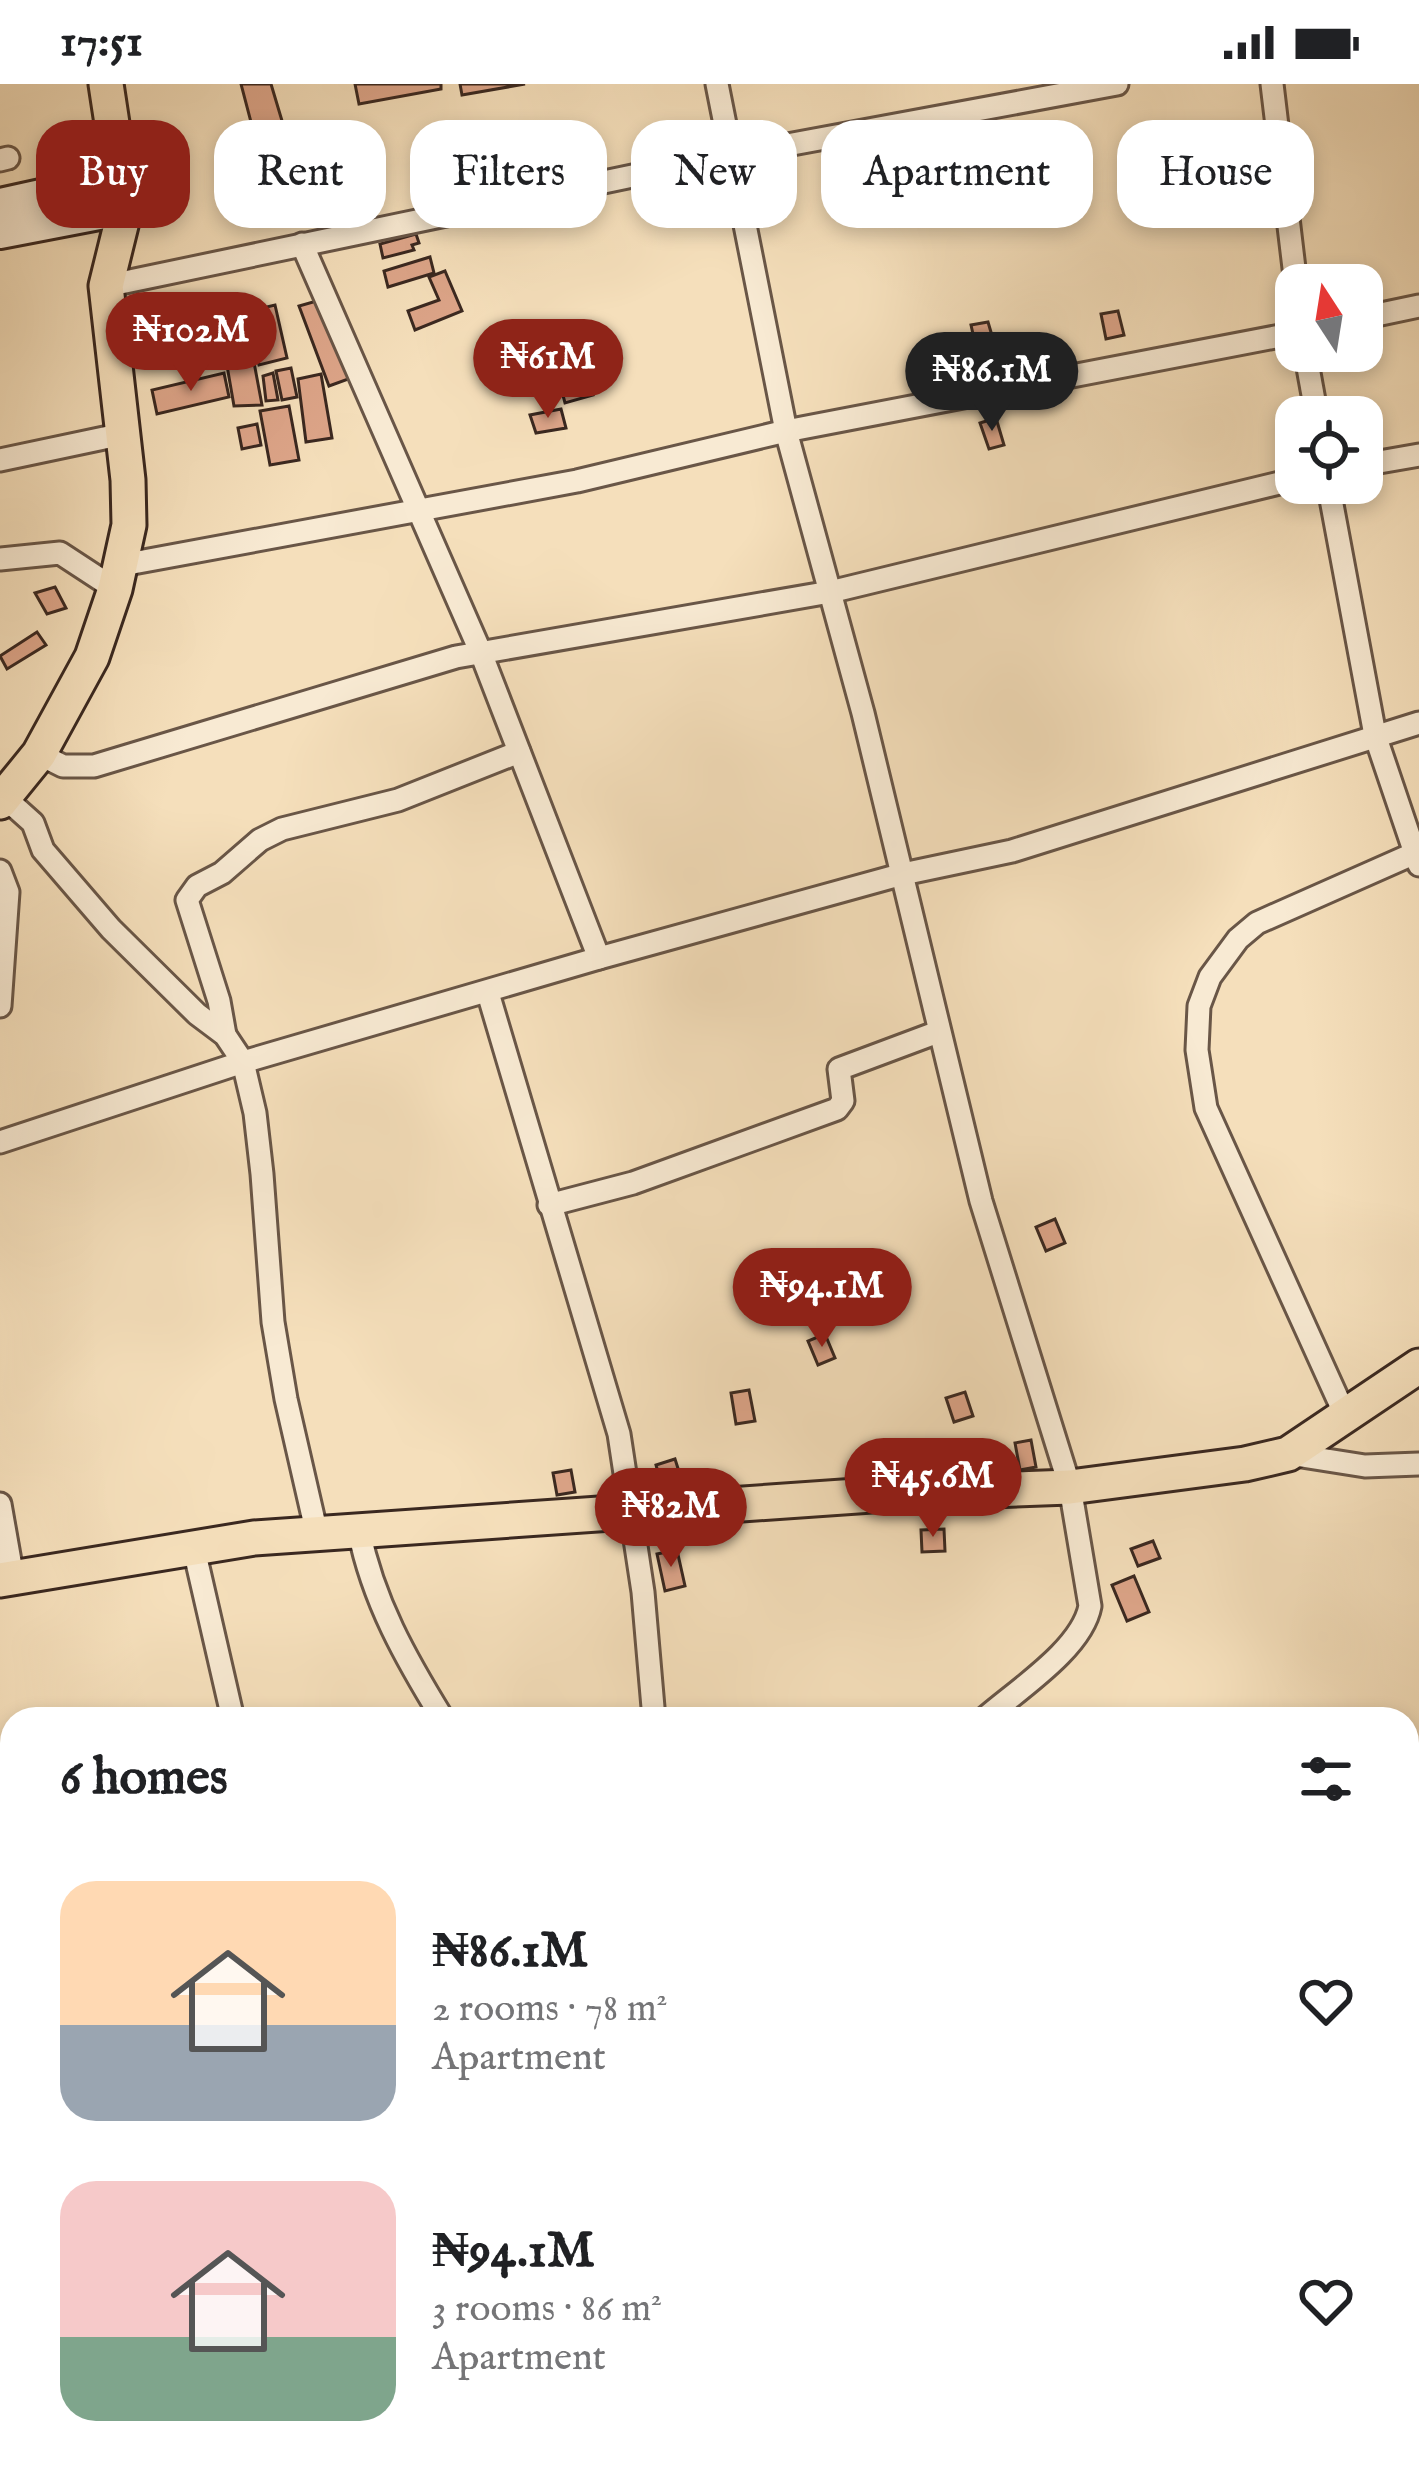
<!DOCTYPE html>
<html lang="en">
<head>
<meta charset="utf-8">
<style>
	:root { --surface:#fff; --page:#f2f2f2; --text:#202124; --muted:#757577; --accent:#8f2418 }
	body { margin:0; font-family:"IM FELL English",serif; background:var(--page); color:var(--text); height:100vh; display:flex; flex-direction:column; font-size:45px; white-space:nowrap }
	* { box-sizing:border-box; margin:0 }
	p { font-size:39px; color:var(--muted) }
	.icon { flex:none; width:66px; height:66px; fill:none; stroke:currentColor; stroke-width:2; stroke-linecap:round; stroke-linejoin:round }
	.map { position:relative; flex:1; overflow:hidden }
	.sheet { position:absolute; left:0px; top:1623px; width:1419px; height:771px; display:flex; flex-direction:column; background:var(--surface); border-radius:36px 36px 0 0; box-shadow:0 6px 18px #0003 }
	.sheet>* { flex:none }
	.hud { position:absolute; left:36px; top:36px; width:1347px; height:108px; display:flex; gap:24px }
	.needle { width:78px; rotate:348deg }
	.controls { position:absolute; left:1275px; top:180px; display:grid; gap:24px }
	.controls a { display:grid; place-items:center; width:108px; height:108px; border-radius:24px; background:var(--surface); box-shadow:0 6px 18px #0003; font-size:60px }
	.price { position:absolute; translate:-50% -102px; padding:0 27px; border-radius:42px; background:var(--accent); color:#fff; font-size:39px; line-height:78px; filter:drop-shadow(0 3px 6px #0008) }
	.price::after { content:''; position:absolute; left:50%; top:72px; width:36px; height:27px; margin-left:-18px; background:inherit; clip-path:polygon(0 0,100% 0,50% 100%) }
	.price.selected { background:#222; color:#fff }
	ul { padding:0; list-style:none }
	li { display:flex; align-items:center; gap:36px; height:300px; padding:0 60px }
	li span { display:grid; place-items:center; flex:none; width:336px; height:240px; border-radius:36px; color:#555 }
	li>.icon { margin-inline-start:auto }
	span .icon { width:144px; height:144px; fill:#fffc; stroke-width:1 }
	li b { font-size:51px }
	h2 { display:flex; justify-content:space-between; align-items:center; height:144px; padding:0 60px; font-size:51px }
	.pill { padding:0 42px; border-radius:36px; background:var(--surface); box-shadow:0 6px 18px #0003; font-size:42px; line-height:108px }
	.pill.selected { background:var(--accent); color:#fff }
	.status { display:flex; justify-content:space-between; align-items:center; height:84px; padding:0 60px; background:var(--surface); direction:ltr }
	.status svg { height:33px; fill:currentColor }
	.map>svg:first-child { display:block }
	.building { fill:#dda589; stroke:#3a2820; stroke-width:3 }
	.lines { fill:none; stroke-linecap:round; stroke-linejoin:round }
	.street-casing { stroke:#695647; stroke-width:27 }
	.secondary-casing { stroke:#3a2820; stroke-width:36 }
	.primary-casing { stroke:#3a2820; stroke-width:39 }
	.street { stroke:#f8ead3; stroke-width:21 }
	.secondary { stroke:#f8ead3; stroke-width:30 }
	.primary { stroke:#f5dfbb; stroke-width:33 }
</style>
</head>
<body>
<div class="status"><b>17:51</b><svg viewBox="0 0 49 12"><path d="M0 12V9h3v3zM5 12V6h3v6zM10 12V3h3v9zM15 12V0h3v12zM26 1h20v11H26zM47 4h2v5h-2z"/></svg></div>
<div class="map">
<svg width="1419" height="2393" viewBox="0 0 1419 2393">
	<rect width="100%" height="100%" fill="#f5dfbb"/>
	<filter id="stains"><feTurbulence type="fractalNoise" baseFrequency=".00167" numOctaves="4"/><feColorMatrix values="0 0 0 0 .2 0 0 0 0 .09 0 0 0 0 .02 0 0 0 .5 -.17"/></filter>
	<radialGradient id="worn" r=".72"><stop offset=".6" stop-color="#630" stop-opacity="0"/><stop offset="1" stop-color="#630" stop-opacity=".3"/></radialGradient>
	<g class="building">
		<path d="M241,0H271L306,117L273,122Z"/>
		<path d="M355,0H441V5L359,20Z"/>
		<path d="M460,0H525L462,11Z"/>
		<path d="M1051,55L1055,73L1029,83L1023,64Z"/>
		<path d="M371,72L378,100L332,114L326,80Z"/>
		<path d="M948,85L955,101L935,108L929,92Z"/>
		<path d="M416,150L419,159L412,161L414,166L383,174L380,160Z"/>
		<path d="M430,173L434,189L388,203L384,187Z"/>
		<path d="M445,187L462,227L415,246L408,227L439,216L429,193Z"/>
		<path d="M215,216L220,243L146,259L140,233Z"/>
		<path d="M320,216L354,293L329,302L299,222Z"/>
		<path d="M275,221L287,274L259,281L246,228Z"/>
		<path d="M1118,227L1124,251L1106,255L1101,230Z"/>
		<path d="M988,238L993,255L975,259L971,241Z"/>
		<path d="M247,241L262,321L234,322L221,247Z"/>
		<path d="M291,284L297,313L282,316L276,287Z"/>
		<path d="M224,289L229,313L157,330L152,306Z"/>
		<path d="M273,289L278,316L266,317L263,292Z"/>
		<path d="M321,290L332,354L306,358L298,295Z"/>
		<path d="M587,292L593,311L565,319L560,300Z"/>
		<path d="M289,322L299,376L270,381L260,327Z"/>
		<path d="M561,325L566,344L536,349L530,331Z"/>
		<path d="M996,334L1004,361L989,365L980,339Z"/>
		<path d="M257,340L261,361L242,365L238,344Z"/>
		<path d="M55,503L66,524L47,530L35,509Z"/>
		<path d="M37,548L46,561L7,585L0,572Z"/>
		<path d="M1055,1135L1065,1159L1046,1167L1036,1143Z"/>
		<path d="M825,1250L835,1274L818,1281L808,1257Z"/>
		<path d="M749,1306L755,1337L736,1340L731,1309Z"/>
		<path d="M965,1308L973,1332L954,1338L946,1314Z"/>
		<path d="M1031,1356L1036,1383L1020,1386L1015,1359Z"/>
		<path d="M675,1375L682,1397L662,1403L656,1381Z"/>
		<path d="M571,1386L575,1408L557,1411L553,1389Z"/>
		<path d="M944,1445L945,1467L922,1468L921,1446Z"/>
		<path d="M1153,1457L1160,1474L1138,1482L1131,1465Z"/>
		<path d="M677,1466L685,1502L665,1507L657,1470Z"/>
		<path d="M1134,1492L1149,1528L1127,1537L1112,1501Z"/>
	</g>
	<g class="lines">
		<defs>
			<g id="street">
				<path d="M717,0L786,347L863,629L981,1117L1070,1403L1090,1522C1082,1565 1017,1606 984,1635"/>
				<path d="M1272,0L1296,201"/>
				<path d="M0,76L8,74"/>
				<path d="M302,160L481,569L599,874"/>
				<path d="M106,202L733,71L1117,0"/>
				<path d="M1362,234L1419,222"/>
				<path d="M1305,267L1317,333"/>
				<path d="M0,376L123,350"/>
				<path d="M1362,381L1419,371"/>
				<path d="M1328,399L1375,651L1419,781"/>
				<path d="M0,475L60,469L115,505"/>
				<path d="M122,481L577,397L786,347L1296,249"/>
				<path d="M39,670L63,682H94L456,573L830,508L1296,395"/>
				<path d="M4,713L33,739L43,766L111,845L197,930L225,951L243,978L255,1029L262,1090L273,1238L286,1315L317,1450"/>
				<path d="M0,787L8,808L0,922"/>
				<path d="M488,909L619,1350L643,1508L654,1635"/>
				<path d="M225,951L219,917L187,816L197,802L222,789L260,756L282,745L398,716L519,668"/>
				<path d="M0,1058L243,978L599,874L903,790L1012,767L1419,639"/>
				<path d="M549,1121L633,1099L837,1025L843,1017L839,985L938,948"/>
				<path d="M1346,1333L1206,1024L1197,966L1199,922L1210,893L1238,855L1257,839L1415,769"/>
				<path d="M1289,1370L1365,1382L1419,1380"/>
				<path d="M0,1420L13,1494"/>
				<path d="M359,1447C373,1517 406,1575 443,1635"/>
				<path d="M193,1461L233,1635"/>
				<path d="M0,1848L12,1840"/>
				<path d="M0,1907L12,1957"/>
				<path d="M1407,2197L1419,2188"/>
				<path d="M0,2364L12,2358"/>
				<path d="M1407,2367L1419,2356"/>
				<path d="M332,2382L335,2393"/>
				<path d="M484,2382L490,2393"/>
				<path d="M805,2382L808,2393"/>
				<path d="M1210,2382L1217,2393"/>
				<path d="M1011,2393L1032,2382"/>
				<path d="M1377,2393L1390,2382"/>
			</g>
			<g id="secondary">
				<path d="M0,120L118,94"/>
				<path d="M0,149L125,125"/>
			</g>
			<g id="primary">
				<path d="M0,718L39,670L92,573L115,505L129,441L128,396L106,202L125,125L106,0"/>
				<path d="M0,1496L254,1454L886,1410L1070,1403L1245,1380L1288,1370L1419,1282"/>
			</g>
		</defs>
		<use href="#street" class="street-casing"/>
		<use href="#secondary" class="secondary-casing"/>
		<use href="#primary" class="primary-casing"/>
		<use href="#street" class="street"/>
		<use href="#secondary" class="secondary"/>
		<use href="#primary" class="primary"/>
	</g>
	<rect width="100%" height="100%" filter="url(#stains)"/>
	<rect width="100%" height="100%" fill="url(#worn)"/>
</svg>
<div class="controls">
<a><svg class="needle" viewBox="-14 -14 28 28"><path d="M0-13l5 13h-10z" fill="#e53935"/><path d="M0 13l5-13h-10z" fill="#757577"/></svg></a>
<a><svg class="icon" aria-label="locate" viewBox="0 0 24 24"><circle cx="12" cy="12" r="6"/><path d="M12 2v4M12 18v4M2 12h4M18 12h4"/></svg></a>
</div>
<b class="price" style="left:191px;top:310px">₦102M</b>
<b class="price" style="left:548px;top:337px">₦61M</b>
<b class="price selected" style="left:992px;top:350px">₦86.1M</b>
<b class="price" style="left:822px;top:1266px">₦94.1M</b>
<b class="price" style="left:933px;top:1456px">₦45.6M</b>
<b class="price" style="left:671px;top:1486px">₦82M</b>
<div class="hud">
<a class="pill selected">Buy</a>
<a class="pill">Rent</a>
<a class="pill">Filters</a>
<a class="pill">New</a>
<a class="pill">Apartment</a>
<a class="pill">House</a>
</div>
<section class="sheet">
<h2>6 homes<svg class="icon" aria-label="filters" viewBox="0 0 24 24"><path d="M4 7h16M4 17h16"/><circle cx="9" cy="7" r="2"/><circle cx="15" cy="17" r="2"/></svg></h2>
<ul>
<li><span style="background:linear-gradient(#ffd9b3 60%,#9aa5b1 0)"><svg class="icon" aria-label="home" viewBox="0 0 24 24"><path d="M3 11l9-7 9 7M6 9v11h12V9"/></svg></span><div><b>₦86.1M</b><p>2 rooms · 78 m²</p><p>Apartment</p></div><svg class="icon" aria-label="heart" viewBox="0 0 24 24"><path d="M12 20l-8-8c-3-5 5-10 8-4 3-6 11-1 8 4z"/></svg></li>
<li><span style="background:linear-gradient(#f6c9c9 65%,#7fa58c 0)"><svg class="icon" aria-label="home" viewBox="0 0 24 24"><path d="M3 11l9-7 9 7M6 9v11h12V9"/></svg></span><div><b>₦94.1M</b><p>3 rooms · 86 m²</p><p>Apartment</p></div><svg class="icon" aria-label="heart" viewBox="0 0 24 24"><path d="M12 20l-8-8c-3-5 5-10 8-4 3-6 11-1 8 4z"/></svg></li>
</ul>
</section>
</div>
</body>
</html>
